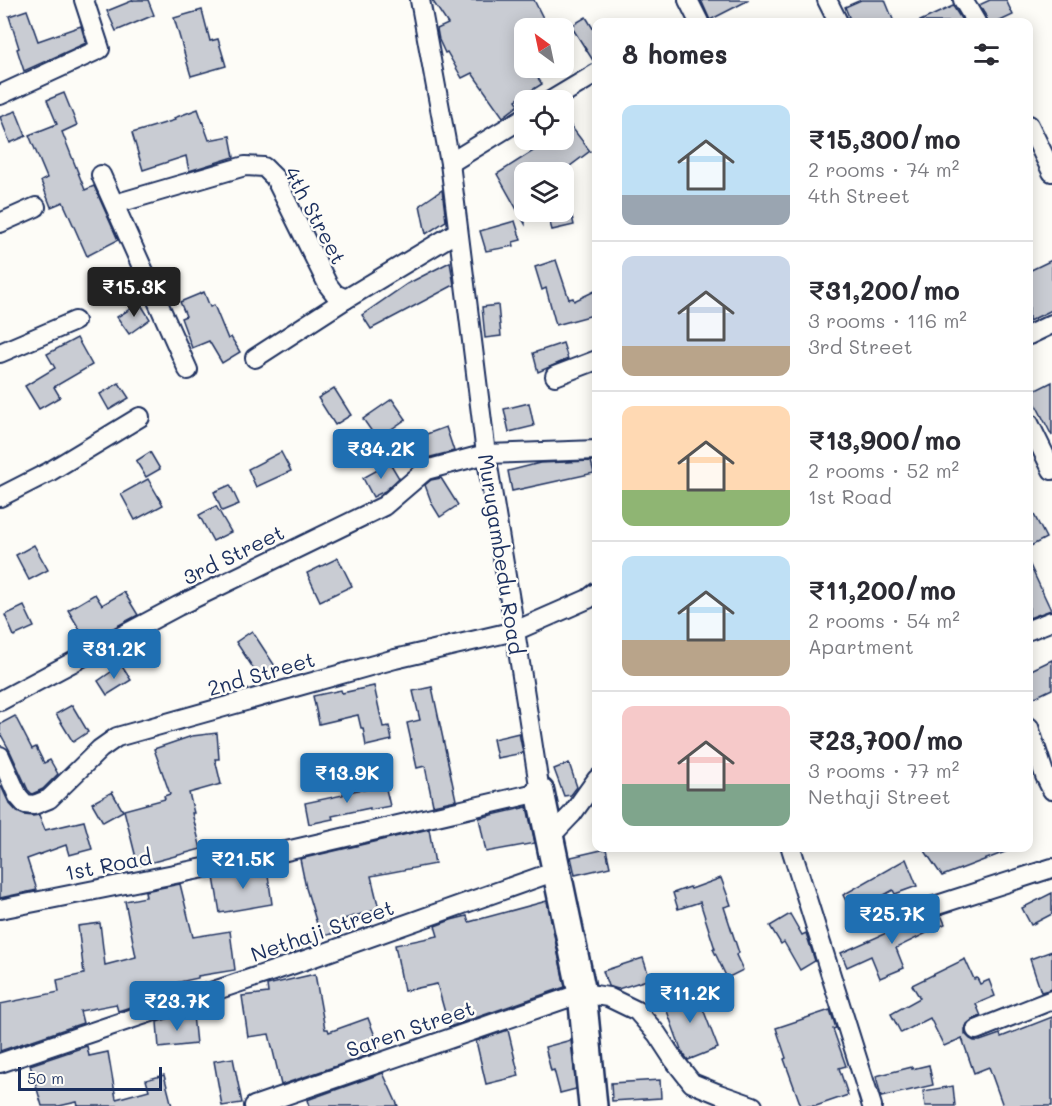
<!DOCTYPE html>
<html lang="en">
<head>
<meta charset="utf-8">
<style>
	:root { --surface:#fff; --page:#f2f2f3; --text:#2b2b33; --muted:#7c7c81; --line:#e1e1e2; --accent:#1f6fb2 }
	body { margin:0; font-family:Mali,sans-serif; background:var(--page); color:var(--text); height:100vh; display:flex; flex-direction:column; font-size:22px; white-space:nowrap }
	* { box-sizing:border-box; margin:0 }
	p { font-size:20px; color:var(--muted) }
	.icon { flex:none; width:33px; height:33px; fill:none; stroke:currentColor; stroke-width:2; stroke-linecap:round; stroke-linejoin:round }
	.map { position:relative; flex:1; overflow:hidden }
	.panel { position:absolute; left:592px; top:18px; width:441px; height:834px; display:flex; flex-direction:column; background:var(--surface); border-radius:12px; box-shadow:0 3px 15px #0003 }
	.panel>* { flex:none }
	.needle { width:39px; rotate:327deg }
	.tools { position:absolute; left:514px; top:18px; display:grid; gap:12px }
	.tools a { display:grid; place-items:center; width:60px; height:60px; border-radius:12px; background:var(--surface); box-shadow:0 3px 15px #0003; font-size:30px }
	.scale { position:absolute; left:18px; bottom:15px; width:144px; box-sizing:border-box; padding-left:6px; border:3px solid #1b2f5e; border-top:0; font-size:16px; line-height:21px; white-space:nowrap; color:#1b2f5e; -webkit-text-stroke:4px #fdfcf7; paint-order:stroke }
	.price { position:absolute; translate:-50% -51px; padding:0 14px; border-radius:6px; background:var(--accent); color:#fff; font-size:20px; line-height:39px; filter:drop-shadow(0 2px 3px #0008) }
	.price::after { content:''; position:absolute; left:50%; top:36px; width:18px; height:14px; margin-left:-9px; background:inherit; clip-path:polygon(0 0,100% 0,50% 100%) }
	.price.current { background:#222; color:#fff }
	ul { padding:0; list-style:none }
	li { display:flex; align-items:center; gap:18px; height:150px; padding:0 30px }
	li+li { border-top:2px solid var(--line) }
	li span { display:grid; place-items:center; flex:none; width:168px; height:120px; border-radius:12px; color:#555 }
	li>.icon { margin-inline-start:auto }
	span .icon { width:72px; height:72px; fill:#fffc; stroke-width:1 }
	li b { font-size:26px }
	h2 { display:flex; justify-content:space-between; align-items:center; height:72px; padding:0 30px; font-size:26px }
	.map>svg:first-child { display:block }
	.building { fill:#c9ccd3; stroke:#1b2f5e; stroke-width:1.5 }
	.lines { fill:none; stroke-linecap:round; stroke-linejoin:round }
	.street-casing { stroke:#1b2f5e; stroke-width:22 }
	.secondary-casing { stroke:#1b2f5e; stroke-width:32 }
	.street { stroke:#fdfcf7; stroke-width:18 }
	.secondary { stroke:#fdfcf7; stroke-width:27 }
	.labels { text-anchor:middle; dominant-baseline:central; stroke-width:5; stroke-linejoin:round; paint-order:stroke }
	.street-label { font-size:21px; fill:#1b2f5e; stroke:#fdfcf7 }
</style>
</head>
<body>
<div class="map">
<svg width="1052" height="1106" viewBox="0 0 1052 1106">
	<rect width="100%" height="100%" fill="#fdfcf7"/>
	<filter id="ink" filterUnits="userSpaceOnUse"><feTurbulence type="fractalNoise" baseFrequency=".0167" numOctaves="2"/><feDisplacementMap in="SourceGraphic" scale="12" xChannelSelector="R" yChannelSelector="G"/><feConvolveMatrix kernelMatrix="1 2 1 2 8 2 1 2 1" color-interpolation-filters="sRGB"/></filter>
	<g filter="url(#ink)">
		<g class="building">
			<path d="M134,0H148L154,15L116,31L107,11Z"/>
			<path d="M432,0H534L548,28H525V68H531L542,84L516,100L519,105L503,117L472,73L462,78L447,52L445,53L439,40L437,29L448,24Z"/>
			<path d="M701,0H749L710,20Z"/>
			<path d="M861,0H885L894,22H851L845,7Z"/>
			<path d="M990,0H1006L1013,15L998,22H987L986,16L979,5Z"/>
			<path d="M953,6L963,22H918Z"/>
			<path d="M27,10L38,41L81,26L86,43L24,71L17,49L19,48L9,16Z"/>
			<path d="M202,10L210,41L218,39L226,66L191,76L174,18Z"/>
			<path d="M586,17L597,35V62H594L571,26Z"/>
			<path d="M64,93L77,125L62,132L85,190L94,186L118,240L87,256L63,202L51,207L41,181L47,178L29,135L57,124L47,100Z"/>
			<path d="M198,109L209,140L230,136L234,157L189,171L186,156L143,170L132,133L175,120L174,118Z"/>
			<path d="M16,111L26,136L10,143L0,117Z"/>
			<path d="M564,117L590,151L562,172H525V224L497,174L541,146L535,140H564Z"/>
			<path d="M442,190L446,221L426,234L420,205Z"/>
			<path d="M547,212H571L574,225L552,230Z"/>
			<path d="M515,221L521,240L513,242L514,246L486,251L480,231Z"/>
			<path d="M556,260L569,299L573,298L574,301L597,290V314L556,325L546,288L542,290L535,267Z"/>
			<path d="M1052,260V310L1029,321V271Z"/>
			<path d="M450,262L454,285L371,329L362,315L407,284Z"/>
			<path d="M204,292L210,307L214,305L228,339L231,337L240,352L222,363L209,341L192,348L181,318L186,316L180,302Z"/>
			<path d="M140,303L150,319L129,334L117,317Z"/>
			<path d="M498,305L501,336L485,338L482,307Z"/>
			<path d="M77,338L92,365L54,387L60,397L39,409L25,386L55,368L47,354Z"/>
			<path d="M563,343L568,359L538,372L533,353Z"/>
			<path d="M1052,382V436L1030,393Z"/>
			<path d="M119,383L129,398L109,410L100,394Z"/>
			<path d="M334,388L351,415L335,425L318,398Z"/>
			<path d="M392,399L406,419L377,439L363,419Z"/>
			<path d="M529,403L534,426L509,432L504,409Z"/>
			<path d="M446,427L454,451L423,459L418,462L410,440Z"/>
			<path d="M150,452L160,469L146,477L136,461Z"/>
			<path d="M281,452L291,471L256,487L248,469Z"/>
			<path d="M591,461L594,473L512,491L508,471L540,463Z"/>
			<path d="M390,463L399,478L385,491L373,497L363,478Z"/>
			<path d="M441,478L458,505L440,517L432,504L425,485L431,480Z"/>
			<path d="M148,479L163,505L135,520L121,494Z"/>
			<path d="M230,485L239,504L222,511L214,492Z"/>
			<path d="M1029,505L1046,538L1029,547Z"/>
			<path d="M216,506L231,532L213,541L199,515Z"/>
			<path d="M34,545L48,570L29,580L16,555Z"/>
			<path d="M338,558L352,586L320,601L307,573Z"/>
			<path d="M1029,563L1051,610L1029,618Z"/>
			<path d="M124,592L138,615L87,642L68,610L95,594L102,605Z"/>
			<path d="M24,606L34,627L14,636L5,615Z"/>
			<path d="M252,631L275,666L259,677L236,642Z"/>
			<path d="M1052,660V689L1029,700V671Z"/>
			<path d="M121,665L131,680L107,695L98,681Z"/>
			<path d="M374,686L383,727L389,726L392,740L366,746L363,728H361L358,715L319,724L313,696L341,690L342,693Z"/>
			<path d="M432,687L456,800L433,805L425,766L417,768L407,723L420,720L413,691Z"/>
			<path d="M72,705L88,732L73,742L56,714Z"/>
			<path d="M15,716L32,749L36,747L44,763L50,760L58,774L43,789L32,794L28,790L10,751L0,733V724Z"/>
			<path d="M217,733L219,759H215L221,784L189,793L194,813H192L201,849L138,866L124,810L165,799L164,796L170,794L154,749L192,736Z"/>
			<path d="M519,733L523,753L497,758L493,739Z"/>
			<path d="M569,763L577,787L571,795L564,796L554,769Z"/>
			<path d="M385,785L390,806L370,810V808L332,816L333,819L309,824L305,803L343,795V793L363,789V790Z"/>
			<path d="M0,786H1L9,803L17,812L24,815L33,816L39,815L45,830L84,821L92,849L69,855L66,845L27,859L37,890L0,898Z"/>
			<path d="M112,792L123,811L103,822L92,803Z"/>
			<path d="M527,807L535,843L486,852L479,818Z"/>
			<path d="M429,829L435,864L371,876L379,909L344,919L347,929L321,937L306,888L300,859Z"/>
			<path d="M923,848H1013V849L942,876Z"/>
			<path d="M606,849L610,867L575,875L571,857Z"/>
			<path d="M906,859L917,886L895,894L893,890L852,913L843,895Z"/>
			<path d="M267,868L272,904L220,913L214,877Z"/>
			<path d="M721,878L731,905L724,907L739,953L736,955L743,970L727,978L713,949H715L700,902L678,909L673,893L690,887L691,889Z"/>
			<path d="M180,884L193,937L230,931L235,970L198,976V978L166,985L168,995L118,1011L116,1004L80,1011L83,1023L0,1051V1004L59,992L57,980L84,974L78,926L100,923L105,965L136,957L125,901L146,897L145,891Z"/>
			<path d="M1052,893V914L1031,925L1022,908Z"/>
			<path d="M547,901L565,987L449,1027L437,984L404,991L395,945L438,936L435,926L451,920L467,916L469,922Z"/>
			<path d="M790,914L802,935L806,933L815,961L800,970L784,942L781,944L770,926Z"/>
			<path d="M922,914L929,918L941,915L945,924L896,948L904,968L880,978L871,956L847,967L841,953L900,927L899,925Z"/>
			<path d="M1052,951V989L1041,992L1030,959Z"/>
			<path d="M643,958L650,979L618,989L608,986L603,971Z"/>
			<path d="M965,959L974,979L977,978L980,984L989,980L995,996L976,1004L981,1016L972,1020L967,1024L965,1029V1034L970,1039L974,1041H980L1000,1034L1001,1037L1052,1017V1106H1003L989,1067L974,1073L962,1038L944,1046L930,1018L901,1033L891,1014L920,998L912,985Z"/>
			<path d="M315,974L325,1029H328L329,1032L368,1018L380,1049L374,1051V1053L281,1085L269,1034L248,1037L242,996L268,993L267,985Z"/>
			<path d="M695,988L718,1048L688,1060L682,1052L663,1000Z"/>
			<path d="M830,1010L836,1028L833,1029L846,1066L839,1068L848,1095L816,1106H801L784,1059L786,1058L776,1028Z"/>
			<path d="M193,1015L196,1044L159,1048L157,1022L173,1017Z"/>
			<path d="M508,1030L519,1076L486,1084L476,1041Z"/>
			<path d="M571,1040L576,1089L560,1093L554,1070L551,1071L545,1047Z"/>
			<path d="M87,1046L89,1056L108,1052L116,1099L149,1090L146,1080L164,1075L172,1106H78L77,1102L59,1106H42L30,1065Z"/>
			<path d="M233,1058L242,1103L222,1106L214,1061Z"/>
			<path d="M929,1065L933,1085L881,1097L876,1076L912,1067V1069Z"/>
			<path d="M383,1073L398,1106H309L307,1100Z"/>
			<path d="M660,1080L661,1098L612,1101L611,1083Z"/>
			<path d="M953,1086L955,1106H925L923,1091Z"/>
		</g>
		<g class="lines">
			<defs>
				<g id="street">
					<path d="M688,0L699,22"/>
					<path d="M827,0L838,22"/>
					<path d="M963,0L976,22"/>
					<path d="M0,95L100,49L84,0"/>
					<path d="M552,100L597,73"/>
					<path d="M1029,125L1052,172"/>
					<path d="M450,163L525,117"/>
					<path d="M101,175L188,370"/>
					<path d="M115,204L245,166L264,167L275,178L328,285L335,294L346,299L457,232"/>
					<path d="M0,223L36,207"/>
					<path d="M1029,335L1052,324"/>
					<path d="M0,353L75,321"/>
					<path d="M255,358L346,299"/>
					<path d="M555,376L597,360"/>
					<path d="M1029,423L1052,470"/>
					<path d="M0,497L49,472L140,417"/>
					<path d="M1029,630L1052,621"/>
					<path d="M0,701L178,606L384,506L426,470L486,454L597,450"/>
					<path d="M1029,727L1045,776L1052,790"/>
					<path d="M0,756L18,796L25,804L34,805L49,799L100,749L117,737L395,659L515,631L588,599L597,592"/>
					<path d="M549,838L572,814L597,779"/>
					<path d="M791,848L872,1106"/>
					<path d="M931,907L1052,868"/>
					<path d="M0,909L269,855L540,792L515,631L486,454L450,163L420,0"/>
					<path d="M976,1030L1052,1000"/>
					<path d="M0,1063L294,964L556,871"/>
					<path d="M254,1106L582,993L608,997L637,1011L657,1034L674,1060L692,1083L719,1094L753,1106"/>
				</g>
				<path id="secondary" d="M540,792L582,993L593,1106"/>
			</defs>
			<use href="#street" class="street-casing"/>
			<use href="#secondary" class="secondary-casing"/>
			<use href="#street" class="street"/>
			<use href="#secondary" class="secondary"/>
		</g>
	</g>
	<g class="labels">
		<g class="street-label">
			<text transform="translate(316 215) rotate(62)">4th Street</text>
			<text transform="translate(233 554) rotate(-26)">3rd Street</text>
			<text transform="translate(502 554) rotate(81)">Murugambedu Road</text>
			<text transform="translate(261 673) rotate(-16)">2nd Street</text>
			<text transform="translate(108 864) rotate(-11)">1st Road</text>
			<text transform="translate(322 930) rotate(-19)">Nethaji Street</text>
			<text transform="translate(410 1028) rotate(-19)">Saren Street</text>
		</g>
	</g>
</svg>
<div class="tools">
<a><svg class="needle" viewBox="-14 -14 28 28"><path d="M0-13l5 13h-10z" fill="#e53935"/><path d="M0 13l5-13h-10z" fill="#7c7c81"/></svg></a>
<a><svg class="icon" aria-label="locate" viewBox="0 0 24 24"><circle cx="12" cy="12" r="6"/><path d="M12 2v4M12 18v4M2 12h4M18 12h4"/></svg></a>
<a><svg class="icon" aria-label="layers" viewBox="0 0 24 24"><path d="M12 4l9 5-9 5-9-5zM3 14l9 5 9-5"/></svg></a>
</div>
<div class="scale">50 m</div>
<b class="price current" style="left:134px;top:318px">₹15.3K</b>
<b class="price" style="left:381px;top:480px">₹34.2K</b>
<b class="price" style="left:114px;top:680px">₹31.2K</b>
<b class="price" style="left:347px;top:804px">₹13.9K</b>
<b class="price" style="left:243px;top:890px">₹21.5K</b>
<b class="price" style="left:892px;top:945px">₹25.7K</b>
<b class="price" style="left:690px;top:1024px">₹11.2K</b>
<b class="price" style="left:177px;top:1032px">₹23.7K</b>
<section class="panel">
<h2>8 homes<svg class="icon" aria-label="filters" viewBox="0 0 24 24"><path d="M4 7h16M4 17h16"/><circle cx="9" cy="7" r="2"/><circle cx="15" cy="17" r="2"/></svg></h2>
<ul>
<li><span style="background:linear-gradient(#bfe0f5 75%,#9aa5b1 0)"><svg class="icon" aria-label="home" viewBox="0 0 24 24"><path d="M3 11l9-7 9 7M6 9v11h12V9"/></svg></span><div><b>₹15,300/mo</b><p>2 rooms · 74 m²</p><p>4th Street</p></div></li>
<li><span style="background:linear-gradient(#c9d6e8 75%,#b9a48a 0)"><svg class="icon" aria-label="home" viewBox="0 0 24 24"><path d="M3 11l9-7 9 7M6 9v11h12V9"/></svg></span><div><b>₹31,200/mo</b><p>3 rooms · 116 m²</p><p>3rd Street</p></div></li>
<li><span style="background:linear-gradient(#ffd9b3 70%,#8fb573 0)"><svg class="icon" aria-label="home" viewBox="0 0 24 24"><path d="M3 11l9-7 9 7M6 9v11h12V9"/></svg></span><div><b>₹13,900/mo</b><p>2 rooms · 52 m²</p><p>1st Road</p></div></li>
<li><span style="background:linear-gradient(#bfe0f5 70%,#b9a48a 0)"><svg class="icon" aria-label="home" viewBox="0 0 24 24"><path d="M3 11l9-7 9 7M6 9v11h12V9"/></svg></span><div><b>₹11,200/mo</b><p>2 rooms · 54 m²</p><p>Apartment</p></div></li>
<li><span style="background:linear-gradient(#f6c9c9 65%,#7fa58c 0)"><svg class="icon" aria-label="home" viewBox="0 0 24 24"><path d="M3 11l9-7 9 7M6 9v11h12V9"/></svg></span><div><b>₹23,700/mo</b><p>3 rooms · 77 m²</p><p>Nethaji Street</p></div></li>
</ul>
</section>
</div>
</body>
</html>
